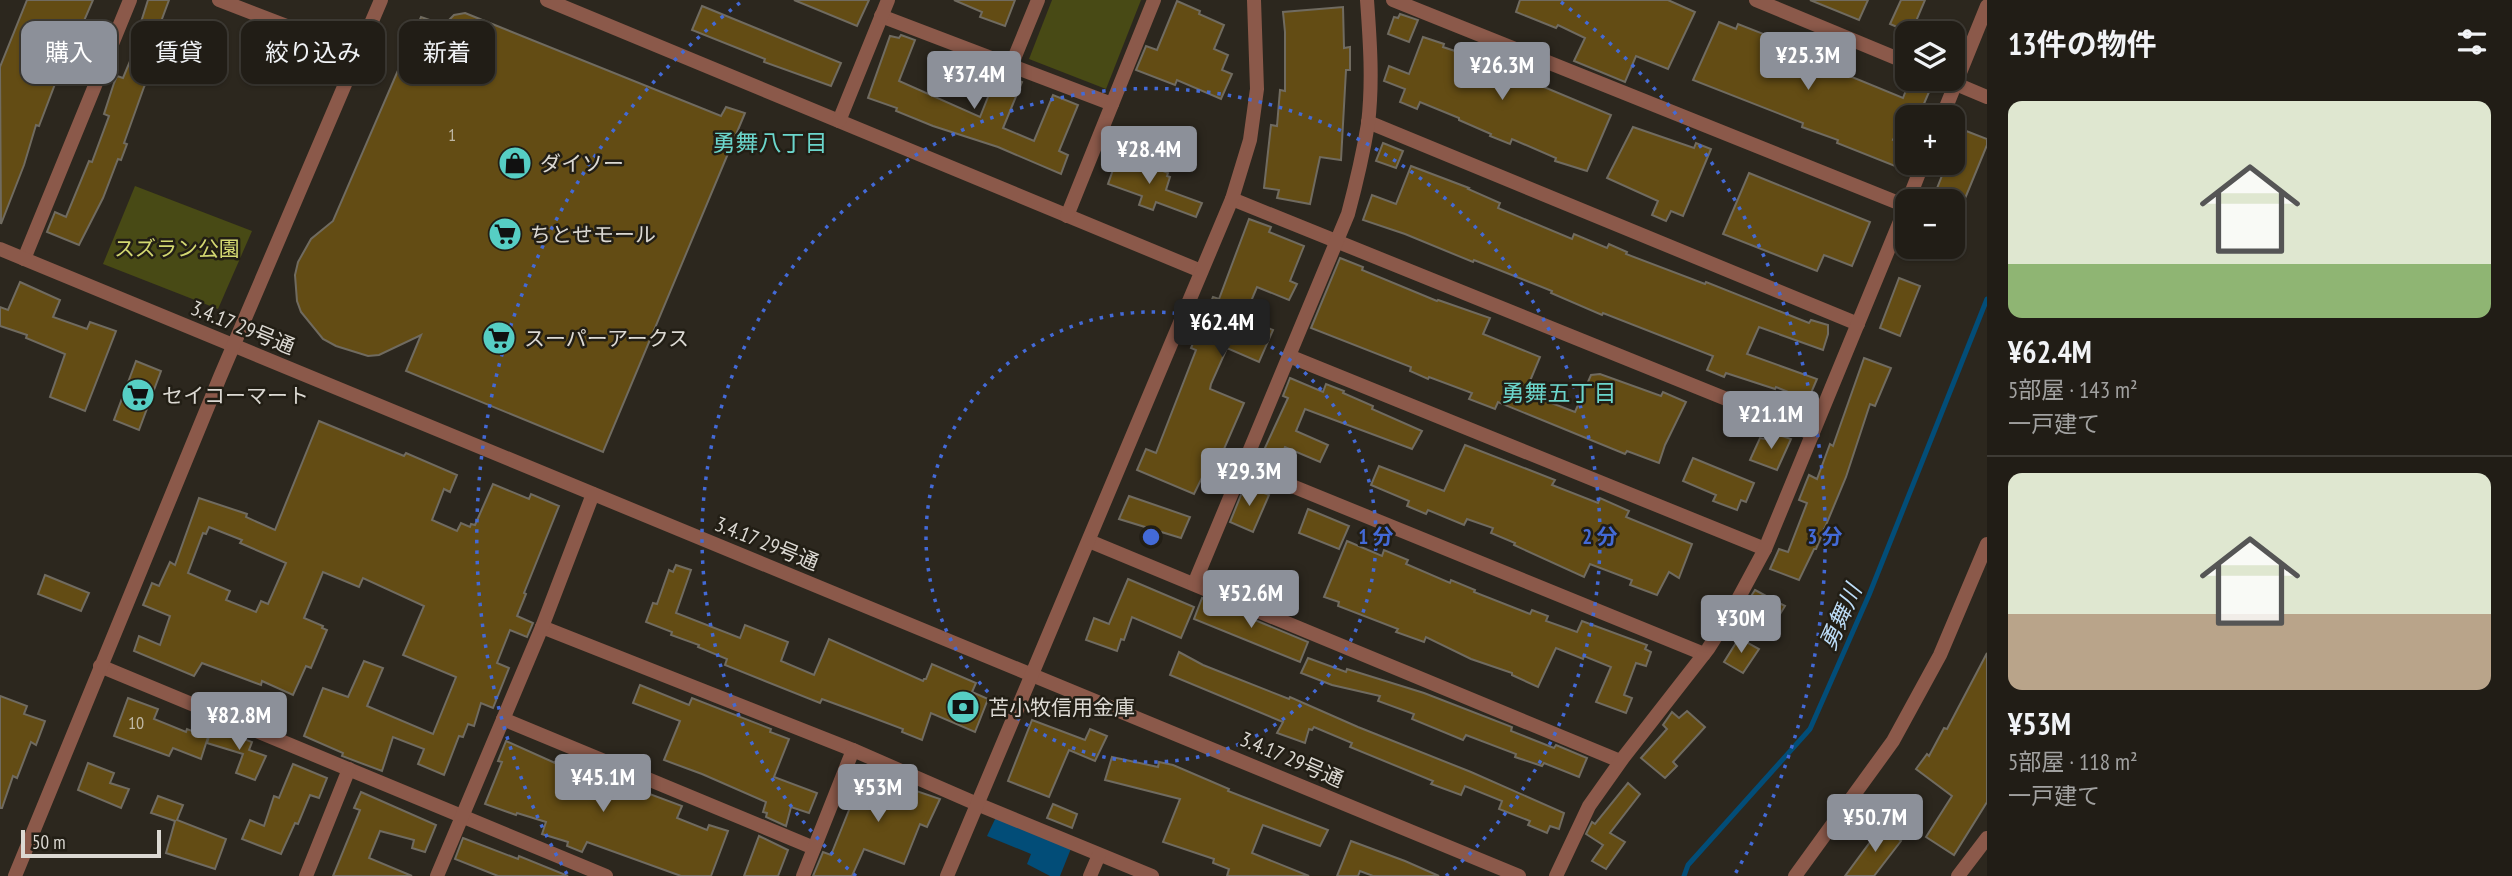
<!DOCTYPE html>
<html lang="ja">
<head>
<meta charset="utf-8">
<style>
	:root { --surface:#211d16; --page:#29261f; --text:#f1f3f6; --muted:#a2a2a1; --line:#3e3b35; --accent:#8c9099 }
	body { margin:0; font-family:"PT Sans Narrow","Noto Sans JP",sans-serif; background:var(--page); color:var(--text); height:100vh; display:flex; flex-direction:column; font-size:26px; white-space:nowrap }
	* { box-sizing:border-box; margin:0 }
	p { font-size:23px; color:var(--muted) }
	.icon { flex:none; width:38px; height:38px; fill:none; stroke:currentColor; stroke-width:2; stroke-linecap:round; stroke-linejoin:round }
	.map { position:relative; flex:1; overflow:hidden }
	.details { display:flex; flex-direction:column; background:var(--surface); width:525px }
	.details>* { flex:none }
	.guide { position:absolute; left:21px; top:21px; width:665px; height:63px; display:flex; gap:14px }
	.fabs { position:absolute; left:1895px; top:21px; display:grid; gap:14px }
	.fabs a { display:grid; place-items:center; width:70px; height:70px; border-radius:14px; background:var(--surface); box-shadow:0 2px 5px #0004,0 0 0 2px var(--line); font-size:35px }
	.scale { position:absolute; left:21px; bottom:18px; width:140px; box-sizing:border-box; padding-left:7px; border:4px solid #dcd9d3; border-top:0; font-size:19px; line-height:24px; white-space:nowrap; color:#dcd9d3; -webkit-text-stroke:5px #221e15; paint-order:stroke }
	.price { position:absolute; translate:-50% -60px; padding:0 16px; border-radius:7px; background:var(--accent); color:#fff; font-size:23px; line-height:46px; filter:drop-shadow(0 2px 4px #0008) }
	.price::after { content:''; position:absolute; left:50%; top:42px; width:21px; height:16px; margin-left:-10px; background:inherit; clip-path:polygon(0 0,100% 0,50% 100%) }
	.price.current { background:#222; color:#fff }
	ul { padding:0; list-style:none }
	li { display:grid; align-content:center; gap:14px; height:371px; padding:0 21px }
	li+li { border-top:2px solid var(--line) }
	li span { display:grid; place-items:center; height:217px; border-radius:14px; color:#555 }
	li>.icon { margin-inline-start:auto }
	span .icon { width:126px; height:126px; fill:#fffc; stroke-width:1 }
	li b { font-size:30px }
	h2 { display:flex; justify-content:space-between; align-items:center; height:84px; padding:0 21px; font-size:30px }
	.tag { padding:0 24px; border-radius:14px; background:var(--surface); box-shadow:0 2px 5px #0004,0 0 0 2px var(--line); font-size:24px; line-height:63px }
	.tag.current { background:var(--accent); color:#fff }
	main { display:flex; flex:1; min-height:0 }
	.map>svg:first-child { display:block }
	.green { fill:#484a15 }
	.water { fill:#024d78 }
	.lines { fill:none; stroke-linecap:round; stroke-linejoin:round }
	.stream { stroke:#024d78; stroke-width:5 }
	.building { fill:#634c14; stroke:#706b60; stroke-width:2; fill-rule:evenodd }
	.minor { stroke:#8b594a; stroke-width:14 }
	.tertiary { stroke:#8b594a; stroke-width:14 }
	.ring { fill:none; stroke:#436ad7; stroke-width:3.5; stroke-dasharray:3.5 7 }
	.labels { text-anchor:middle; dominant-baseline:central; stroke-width:5; stroke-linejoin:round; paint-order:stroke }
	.number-label { font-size:18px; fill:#beb6a3 }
	.poi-label { font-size:21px; fill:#dcd9d3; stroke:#221e15; text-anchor:start }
	.park-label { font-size:21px; fill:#d3d871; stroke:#221e15 }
	.street-label { font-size:21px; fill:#dcd9d3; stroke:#221e15 }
	.neighbourhood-label { font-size:23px; fill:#6bd6cc; stroke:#221e15 }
	.water-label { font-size:23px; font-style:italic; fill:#bdddf8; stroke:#221e15 }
	.centre { fill:#436ad7; stroke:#221e15; stroke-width:3.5 }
	.ring-label { font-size:21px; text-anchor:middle; font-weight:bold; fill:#436ad7; stroke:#221e15; stroke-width:5; stroke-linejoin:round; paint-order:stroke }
</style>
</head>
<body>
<main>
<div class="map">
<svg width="1987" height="876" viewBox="0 0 1987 876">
	<rect width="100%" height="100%" fill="#2c271e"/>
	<g class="green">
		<path d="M1052,0H1141L1106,89L1029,59Z"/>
		<path d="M135,186L252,231L218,309L103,264Z"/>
	</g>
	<path class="water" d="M997,815L1072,846L1060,876H1050L1027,864L1031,854L987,836Z"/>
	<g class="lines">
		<path class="stream" d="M1684,876L1688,865L1810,729L1869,595L1987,299"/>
	</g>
	<g class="building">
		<path d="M27,0H93L74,44L71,42L39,126L36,125L24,165L1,224L0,67Z"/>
		<path d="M148,0H169L159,27L172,31L165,51L161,49L144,87L124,143L127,144L121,160L118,159L103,198L79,245L47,232L55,212L66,217L89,161L92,162L109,116L104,114L114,83L117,76L123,78L138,42L135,41Z"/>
		<path d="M794,0H869L857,26Z"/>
		<path d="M954,0H1015L1005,26L980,17L982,12Z"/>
		<path d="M1520,0H1668L1695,12L1668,69L1636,56L1625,82L1574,61L1585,38L1558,25L1556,28L1516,12Z"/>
		<path d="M1810,0H1868L1859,20Z"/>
		<path d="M1901,0H1925L1911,33L1890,24Z"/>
		<path d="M1177,1L1200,11L1199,14L1224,25L1214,49L1228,55L1222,70L1232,74L1221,99L1177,80L1175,85L1136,70L1146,46L1157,50Z"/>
		<path d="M702,6L841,63L831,86L764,62L765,59L692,30Z"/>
		<path d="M1343,7L1344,48L1350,47V70H1346L1341,160L1320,157L1310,204L1277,198L1279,190L1264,188L1271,125L1277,126L1280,90L1285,91V32L1283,12Z"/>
		<path d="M465,13L721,116L726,107L745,113L603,452L406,371L421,335L379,355L368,356L336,346L323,339L301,312L297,301L295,275L298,262L311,239L333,221L421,17L444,25L454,15Z"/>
		<path d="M1400,14L1418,20L1409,42L1388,34L1394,17L1398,18Z"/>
		<path d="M1719,22L1736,29L1738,24L1789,44L1786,50L1903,98L1908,85L1929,92L1920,113L1907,109L1893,140L1908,145L1900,168L1837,143L1838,140L1802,127L1803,123L1693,80Z"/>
		<path d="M901,35L915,40L899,81L980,117L998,72L1022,82L1003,128L1034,141L1053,95L1078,105L1059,151L1068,155L1061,174L998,147L933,126L896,111L897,108L868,98L890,36L899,38Z"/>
		<path d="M1423,37L1444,44L1443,47L1476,58L1481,48L1535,72L1534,76L1542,79L1539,85L1611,115L1587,171L1555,161L1556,158L1512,139L1510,144L1490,136L1491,134L1459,120V118L1420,102L1417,109L1400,102L1405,89L1384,81L1389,66L1409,74Z"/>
		<path d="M1633,127L1694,148L1696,143L1711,149L1683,216L1671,211L1666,221L1652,215L1658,201L1607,178Z"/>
		<path d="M1961,129L1987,139V145L1964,201H1932L1947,163H1953V148Z"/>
		<path d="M1383,143L1403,151L1396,168L1376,161Z"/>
		<path d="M1119,153L1168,173L1167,176L1170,177L1166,190L1202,203L1196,217L1156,202L1153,210L1139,205L1142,196L1108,184Z"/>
		<path d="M1411,166L1469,188L1468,189L1500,203L1498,208L1572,239L1574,234L1607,248L1609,244L1627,252L1626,254L1705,284L1706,282L1809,323L1811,320L1828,325V334L1823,350L1759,327L1747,354L1817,379L1808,400L1776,387L1775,389L1726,373L1724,377L1707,370L1713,356L1603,313L1602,315L1551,293L1552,291L1474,260L1473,262L1405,234L1363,220L1372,195L1396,204Z"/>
		<path d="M1749,173L1870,222L1852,266L1824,255L1817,271L1723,234Z"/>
		<path d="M1249,219L1271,227L1269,232L1304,246L1290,281L1297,284L1289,300L1257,287L1244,318L1273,330L1259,362L1227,348L1211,384L1210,389L1244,403L1221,456L1214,453L1194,494L1137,470L1146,449L1156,453L1196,350L1191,348L1213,297L1219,299Z"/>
		<path d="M1340,258L1363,267L1362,270L1437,301L1438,300L1490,318L1483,334L1540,357L1525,393L1575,412L1591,375L1600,374L1661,396L1663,392L1686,402L1665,445L1659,463L1627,451L1625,454L1498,402L1495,409L1469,399L1472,393L1429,377L1428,379L1410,371L1411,367L1311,328Z"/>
		<path d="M1899,278L1920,286L1900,336L1880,328Z"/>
		<path d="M20,282L60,300L53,317L87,329L90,322L116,331L85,411L50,397L65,354L26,338L27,335L0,326V307L8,310Z"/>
		<path d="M1864,358L1891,368L1875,406L1870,404L1846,477L1816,549H1814L1799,580L1770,569L1779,549L1788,552L1807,503L1799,500L1809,475L1817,479L1830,444L1833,446Z"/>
		<path d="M136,361L161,371L139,430L114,420Z"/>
		<path d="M1290,378L1323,392L1326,384L1344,391L1343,393L1373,406L1372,409L1422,431L1412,449L1305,409L1296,431L1328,445L1320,462L1285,447L1280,458L1264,450L1288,398L1283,396Z"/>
		<path d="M319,421L404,456L406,453L457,475L450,492L444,489L432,520L457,531L461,523L470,527L471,524L475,525L493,484L529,499L531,494L559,506L524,593L526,594L517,616L533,623L527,637L510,630L497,663L509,668L493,708L481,703L474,726L468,724L463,737L459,736L444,775L418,764L424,749L393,737L382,771L342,756L343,753L304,736L323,688L348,697L364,661L383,668L367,706L433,734L456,677L403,655L424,606L363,578L359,587L323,572L304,618L323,626L322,628L327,630L311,668L306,666L293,695L262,681L261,685L202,663L194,676L134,651L139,636L160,645L170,616L143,605L152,583L159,586L170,562L175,565L199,498L247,514L246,517L275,530ZM209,527L242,540L240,543L286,563L268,604L261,601L256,612L226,600L230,591L188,573L203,533L206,534Z"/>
		<path d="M1773,433L1791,439L1777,470L1750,460L1760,438L1771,440Z"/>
		<path d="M1465,445L1555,480L1552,485L1598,503L1600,498L1629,511L1626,517L1692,544L1679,578L1669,572L1657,595L1630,585L1632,580L1590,564L1584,577L1514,545L1515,543L1491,533L1493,528L1467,519L1464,525L1428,510L1426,514L1407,506L1409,501L1371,485L1379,466L1444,491Z"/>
		<path d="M1693,458L1754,483L1746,502L1741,500L1737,510L1713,501L1716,495L1683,481Z"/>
		<path d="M1245,485L1269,495L1253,532L1230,522Z"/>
		<path d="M1129,496L1190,517L1181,538L1119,519Z"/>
		<path d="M1308,509L1349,526L1339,549L1299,533Z"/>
		<path d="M1347,541L1382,556L1384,550L1408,560L1406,564L1450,583L1451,580L1475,590L1474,592L1530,614L1532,610L1548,616L1546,621L1577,632L1582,621L1647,645L1645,649L1651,652L1646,666L1636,663L1624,695L1632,698L1626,713L1596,702L1611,667L1584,656L1583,659L1556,648L1538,687L1512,675V673L1471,659L1426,637L1424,642L1396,632L1398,629L1338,606L1339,602L1324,597Z"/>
		<path d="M676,565L691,570L676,613L740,638L745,625L788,642L781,661L814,675L829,639L923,681L924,679H926L932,664L976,683L972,692L988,699L975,732L931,713L922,740L902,732L903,729L863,714L822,699L820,703L725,665L727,659L698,647L699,645L671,635L672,632L646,622L653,603L657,604L669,570L673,572Z"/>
		<path d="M45,575L89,593L81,611L38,594Z"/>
		<path d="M1128,579L1194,607L1181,638L1132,617L1124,640L1121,639L1117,651L1086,640L1094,618L1109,624Z"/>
		<path d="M1755,590L1785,606L1774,624L1746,610V604Z"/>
		<path d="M1202,598L1308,642L1300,662L1194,619Z"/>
		<path d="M1739,638L1759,649L1743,673L1724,662Z"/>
		<path d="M1179,652L1203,665L1289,699L1290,697L1358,727L1471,772L1564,813L1559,829L1550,826L1547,833L1528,825L1530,821L1499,809L1502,801L1465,786L1461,795L1431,784L1433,781L1350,747L1352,743L1314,727L1312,730L1309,729L1305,743L1277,733L1283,722L1170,675Z"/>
		<path d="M1987,653V802L1954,855L1926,837L1952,796L1916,769L1927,754L1929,756L1944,728L1947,729Z"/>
		<path d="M1308,658L1346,672L1347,669L1424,693L1512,727L1511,731L1554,748L1556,745L1587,758L1579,777L1544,763L1542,766L1515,757L1516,754L1466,735L1463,740L1412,719L1414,714L1378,701L1380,696L1332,685L1301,673Z"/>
		<path d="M640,685L689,705L692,698L771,729L770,732L789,739L774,777L817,793L809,813L791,807L786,826L766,817L767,813L763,812L766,802L702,774L664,760L680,721L633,703Z"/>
		<path d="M0,696L27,706L24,714L45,721L36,745L31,742L17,778L13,776L2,808H0Z"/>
		<path d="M128,698L158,709L154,719L186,732L187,729L208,737L201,759L173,748L169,756L114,736Z"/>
		<path d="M1687,711L1705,727L1673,762L1677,766L1665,778L1641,758L1667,729L1663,725L1672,712L1679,718Z"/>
		<path d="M1032,720L1085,740L1090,729L1107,736L1095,761L1069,750L1049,797L1008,781Z"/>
		<path d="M212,727L252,742L249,750L266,756L255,780L236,773L243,754L207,743Z"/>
		<path d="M506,741L555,763L556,759L682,806L677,818L707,830L709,825L728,831L711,876H681L587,842L582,852L567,846L568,842L542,834L546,822L517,813L516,815L485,804L502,762L498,761Z"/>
		<path d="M1112,757L1158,767L1159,762L1173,765L1229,789L1228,791L1328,830L1320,846L1263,825L1252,853L1309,876H1227L1229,869L1213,863L1214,859L1163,842L1180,799L1105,780Z"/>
		<path d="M88,763L114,773L110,783L129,789L121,808L78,790Z"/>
		<path d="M293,764L327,778L319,798L310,795L298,824L295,823L281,854L242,839L250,820L264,826L274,796L279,798Z"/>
		<path d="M860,769L876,775L875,777L940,799L927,827L920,824L904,864L864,849L852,876H813L823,852L831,855L855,795L850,794Z"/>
		<path d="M1628,783L1640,794L1610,833L1625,842L1606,869L1592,861L1603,845L1586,834L1592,822L1595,824Z"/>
		<path d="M361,792L436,825L425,852L412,848L414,840L380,831L369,858L412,876H333L360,810L354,808Z"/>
		<path d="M158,796L183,805L177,820L226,839L215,869L166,853L175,821L151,813Z"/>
		<path d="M1053,804L1077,814L1072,828L1047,818Z"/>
		<path d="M1882,826L1901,841L1874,876H1845Z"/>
		<path d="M759,836L788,850L778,876H744Z"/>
		<path d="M463,838L518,859L519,856L568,876H498L455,859Z"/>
		<path d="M1351,841L1405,861L1439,876H1373L1360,871L1358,876H1337Z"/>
	</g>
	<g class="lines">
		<g class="minor">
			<path d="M219,0L357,53"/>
			<path d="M547,0L1201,271"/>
			<path d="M1393,0L1906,206"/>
			<path d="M881,16L1112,104"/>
			<path d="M1011,66L1038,0"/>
			<path d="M1942,117L1987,6"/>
			<path d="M839,121L888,0"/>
			<path d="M1368,122L1858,324"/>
			<path d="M1232,199L1813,434"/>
			<path d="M1908,201L1923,163"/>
			<path d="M1067,216L1154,0"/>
			<path d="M24,259L130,0"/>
			<path d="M1289,356L1765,549"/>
			<path d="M1243,466L1704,654"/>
			<path d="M1089,541L1620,761"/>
			<path d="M1194,584L1348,214C1356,184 1363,154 1368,124C1373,83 1370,41 1367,0"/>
			<path d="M542,627L853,750L977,804L1152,876"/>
			<path d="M100,666L606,876"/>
			<path d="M503,719L814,848"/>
			<path d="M306,876L349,769"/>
			<path d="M437,876L542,627L593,494"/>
			<path d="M803,876L853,750"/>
			<path d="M1090,876L1099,855"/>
			<path d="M1556,876L1589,806L1623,758L1708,649L1730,614L1765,549L1908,202"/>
			<path d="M1958,876L1987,838"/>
		</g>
		<g class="tertiary">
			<path d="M1756,0L1908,63"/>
			<path d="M1944,79L1987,97"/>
			<path d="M0,249L1519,876"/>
			<path d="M15,876L220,377L381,0"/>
			<path d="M947,876L1232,199L1250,140L1257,89L1254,0"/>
			<path d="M1795,876L1893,741L1940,655L1987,544"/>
		</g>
	</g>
	<g class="ring">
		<circle cx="1151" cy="537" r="225"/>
		<path d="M856 876A449 449 0 1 1 1446 876"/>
		<path d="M567 874A674 674 0 0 1 741 2M1561 2A674 674 0 0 1 1735 874"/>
	</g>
	<defs>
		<symbol id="shop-disc" viewBox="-11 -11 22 22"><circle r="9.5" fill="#56cec4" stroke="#221e15"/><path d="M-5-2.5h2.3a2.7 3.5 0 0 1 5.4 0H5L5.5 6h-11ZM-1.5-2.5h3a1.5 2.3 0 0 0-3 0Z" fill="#111"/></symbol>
		<symbol id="supermarket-disc" viewBox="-11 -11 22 22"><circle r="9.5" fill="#56cec4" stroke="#221e15"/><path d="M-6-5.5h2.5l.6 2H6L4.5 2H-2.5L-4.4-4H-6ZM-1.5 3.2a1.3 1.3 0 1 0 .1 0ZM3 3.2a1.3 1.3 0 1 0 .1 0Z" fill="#111"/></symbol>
		<symbol id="bank-disc" viewBox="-11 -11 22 22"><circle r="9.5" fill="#56cec4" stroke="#221e15"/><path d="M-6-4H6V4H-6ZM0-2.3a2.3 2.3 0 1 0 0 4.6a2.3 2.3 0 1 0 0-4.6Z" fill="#111"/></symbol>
	</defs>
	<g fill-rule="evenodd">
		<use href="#shop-disc" x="496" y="144" width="38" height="38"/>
		<use href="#supermarket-disc" x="486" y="215" width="38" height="38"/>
		<use href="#supermarket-disc" x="480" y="319" width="38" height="38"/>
		<use href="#supermarket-disc" x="119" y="376" width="38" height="38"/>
		<use href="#bank-disc" x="944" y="688" width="38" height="38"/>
	</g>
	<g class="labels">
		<g class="number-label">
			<text x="452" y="134">1</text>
			<text x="136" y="722">10</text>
		</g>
		<g class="poi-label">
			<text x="540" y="163">ダイソー</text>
			<text x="530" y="234">ちとせモール</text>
			<text x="524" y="338">スーパーアークス</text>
			<text x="162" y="395">セイコーマート</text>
			<text x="988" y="707">苫小牧信用金庫</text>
		</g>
		<g class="park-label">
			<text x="177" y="248">スズラン公園</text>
		</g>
		<g class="street-label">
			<text transform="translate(243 327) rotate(22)">3.4.17 29号通</text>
			<text transform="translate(767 543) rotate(22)">3.4.17 29号通</text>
			<text transform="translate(1292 759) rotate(23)">3.4.17 29号通</text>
		</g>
		<g class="neighbourhood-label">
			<text x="770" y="142">勇舞八丁目</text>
			<text x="1559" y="392">勇舞五丁目</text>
		</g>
		<g class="water-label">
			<text transform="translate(1840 617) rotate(-66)">勇舞川</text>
		</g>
	</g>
	<circle cx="1151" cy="537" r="10" class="centre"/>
	<g class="ring-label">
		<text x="1376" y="544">1 分</text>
		<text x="1600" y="544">2 分</text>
		<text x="1825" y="544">3 分</text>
	</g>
</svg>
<div class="fabs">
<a><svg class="icon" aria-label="layers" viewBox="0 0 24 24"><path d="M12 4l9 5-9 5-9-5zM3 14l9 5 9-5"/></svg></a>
<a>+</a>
<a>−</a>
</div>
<div class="scale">50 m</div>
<b class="price" style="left:1808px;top:92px">¥25.3M</b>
<b class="price" style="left:1502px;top:102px">¥26.3M</b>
<b class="price" style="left:974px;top:111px">¥37.4M</b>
<b class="price" style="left:1149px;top:186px">¥28.4M</b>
<b class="price current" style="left:1222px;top:359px">¥62.4M</b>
<b class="price" style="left:1771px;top:451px">¥21.1M</b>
<b class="price" style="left:1249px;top:508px">¥29.3M</b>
<b class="price" style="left:1251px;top:630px">¥52.6M</b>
<b class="price" style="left:1741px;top:655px">¥30M</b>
<b class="price" style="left:239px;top:752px">¥82.8M</b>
<b class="price" style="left:603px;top:814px">¥45.1M</b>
<b class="price" style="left:878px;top:824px">¥53M</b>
<b class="price" style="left:1875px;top:854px">¥50.7M</b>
<div class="guide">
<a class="tag current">購入</a>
<a class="tag">賃貸</a>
<a class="tag">絞り込み</a>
<a class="tag">新着</a>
</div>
</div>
<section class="details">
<h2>13件の物件<svg class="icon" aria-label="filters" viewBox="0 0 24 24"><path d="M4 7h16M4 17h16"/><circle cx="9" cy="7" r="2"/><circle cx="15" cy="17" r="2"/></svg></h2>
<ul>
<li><span style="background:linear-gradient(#dfe7d0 75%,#8fb573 0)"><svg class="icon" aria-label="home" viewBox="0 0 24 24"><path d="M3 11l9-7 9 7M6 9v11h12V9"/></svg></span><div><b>¥62.4M</b><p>5部屋 · 143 m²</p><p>一戸建て</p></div></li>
<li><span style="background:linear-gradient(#dfe7d0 65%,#b9a48a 0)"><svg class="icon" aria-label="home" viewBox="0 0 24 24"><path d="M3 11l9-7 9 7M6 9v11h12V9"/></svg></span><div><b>¥53M</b><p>5部屋 · 118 m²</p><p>一戸建て</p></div></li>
</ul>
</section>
</main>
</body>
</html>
